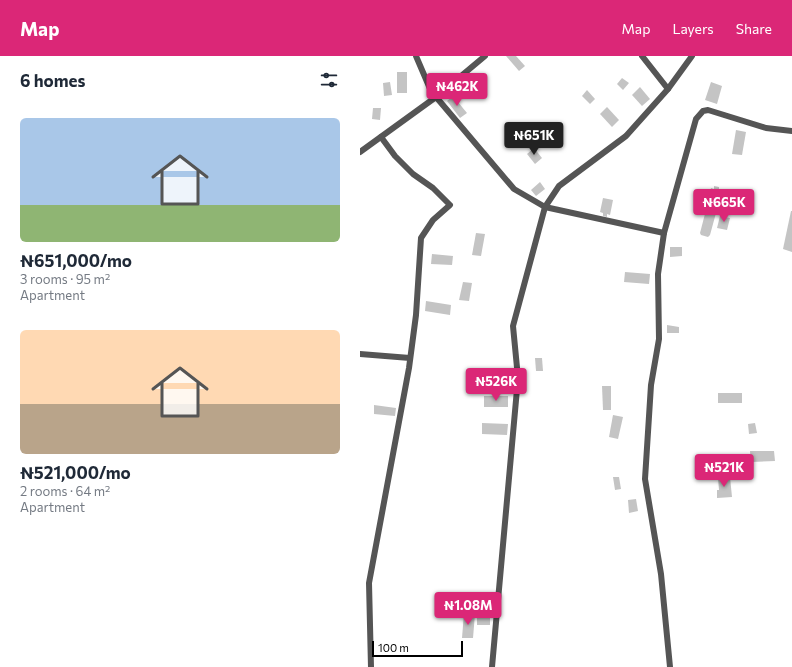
<!DOCTYPE html>
<html lang="en">
<head>
<meta charset="utf-8">
<style>
	:root { --surface:#fff; --page:#f6f6f7; --text:#1f2937; --muted:#747a83; --accent:#db2777 }
	body { margin:0; font-family:Commissioner,sans-serif; background:var(--page); color:var(--text); height:100vh; display:flex; flex-direction:column; font-size:15px; white-space:nowrap }
	* { box-sizing:border-box; margin:0 }
	p { font-size:13px; color:var(--muted) }
	.icon { flex:none; width:22px; height:22px; fill:none; stroke:currentColor; stroke-width:2; stroke-linecap:round; stroke-linejoin:round }
	.map { position:relative; flex:1; overflow:hidden }
	.side { display:flex; flex-direction:column; background:var(--surface); width:360px }
	.side>* { flex:none }
	.scale { position:absolute; left:12px; bottom:10px; width:91px; box-sizing:border-box; padding-left:4px; border:2px solid #000; border-top:0; font-size:11px; line-height:14px; white-space:nowrap; color:#000; -webkit-text-stroke:3px #fff; paint-order:stroke }
	.price { position:absolute; translate:-50% -34px; padding:0 9px; border-radius:4px; background:var(--accent); color:#fff; font-size:13px; line-height:26px; filter:drop-shadow(0 1px 2px #0008) }
	.price::after { content:''; position:absolute; left:50%; top:24px; width:12px; height:9px; margin-left:-6px; background:inherit; clip-path:polygon(0 0,100% 0,50% 100%) }
	.price.active { background:#222; color:#fff }
	ul { padding:0; list-style:none }
	li { display:grid; align-content:center; gap:8px; height:212px; padding:0 20px }
	li span { display:grid; place-items:center; height:124px; border-radius:6px; color:#555 }
	li>.icon { margin-inline-start:auto }
	span .icon { width:72px; height:72px; fill:#fffc; stroke-width:1 }
	li b { font-size:17px }
	h2 { display:flex; justify-content:space-between; align-items:center; height:48px; padding:0 20px; font-size:17px }
	header { display:flex; align-items:center; gap:24px; box-sizing:border-box; height:56px; padding:0 20px; background:var(--accent); color:#fff }
	header strong { font-size:19px }
	nav { display:flex; gap:22px; margin-inline-start:auto; font-size:14px }
	main { display:flex; flex:1; min-height:0 }
	.map>svg:first-child { display:block }
	.building { fill:#c4c4c4 }
	.lines { fill:none; stroke-linecap:round; stroke-linejoin:round }
	.minor { stroke:#555; stroke-width:6 }
</style>
</head>
<body>
<header>
<strong>Map</strong>
<nav><a>Map</a><a>Layers</a><a>Share</a></nav>
</header>
<main>
<section class="side">
<h2>6 homes<svg class="icon" aria-label="filters" viewBox="0 0 24 24"><path d="M4 7h16M4 17h16"/><circle cx="9" cy="7" r="2"/><circle cx="15" cy="17" r="2"/></svg></h2>
<ul>
<li><span style="background:linear-gradient(#a9c7e8 70%,#8fb573 0)"><svg class="icon" aria-label="home" viewBox="0 0 24 24"><path d="M3 11l9-7 9 7M6 9v11h12V9"/></svg></span><div><b>₦651,000/mo</b><p>3 rooms · 95 m²</p><p>Apartment</p></div></li>
<li><span style="background:linear-gradient(#ffd9b3 60%,#b9a48a 0)"><svg class="icon" aria-label="home" viewBox="0 0 24 24"><path d="M3 11l9-7 9 7M6 9v11h12V9"/></svg></span><div><b>₦521,000/mo</b><p>2 rooms · 64 m²</p><p>Apartment</p></div></li>
</ul>
</section>
<div class="map">
<svg width="432" height="611" viewBox="0 0 432 611">
	<rect width="100%" height="100%" fill="#fff"/>
	<g class="building">
		<path d="M146,0H156L165,10L159,15Z"/>
		<rect x="37" y="16" width="10" height="21"/>
		<path d="M262,22L269,27L263,34L257,28Z"/>
		<path d="M30,26L32,39L24,40L23,27Z"/>
		<path d="M351,26L362,30L357,48L345,44Z"/>
		<path d="M280,31L290,43L282,50L272,39Z"/>
		<path d="M227,34L235,43L230,48L222,40Z"/>
		<path d="M93,40L107,57L100,62L87,45Z"/>
		<path d="M247,51L259,64L252,71L240,58Z"/>
		<path d="M13,52H21L20,64L12,63Z"/>
		<path d="M376,74L386,76L382,99L372,98Z"/>
		<path d="M174,92L182,102L175,108L167,98Z"/>
		<path d="M180,126L185,133L176,140L171,134Z"/>
		<path d="M354,130L359,131V134H360L356,155L347,153L351,132L354,133Z"/>
		<path d="M243,142L253,144L250,159L247,158V161L243,160V157L240,156Z"/>
		<path d="M346,154L356,157L350,179L348,181L341,179L340,177Z"/>
		<path d="M431,155H432V196L423,193Z"/>
		<path d="M360,160L370,162L367,174L357,172Z"/>
		<path d="M116,177L125,178L121,200L112,199Z"/>
		<path d="M310,191H322V200L310,201Z"/>
		<path d="M72,198L93,200L92,209L71,208Z"/>
		<path d="M265,216L290,218L289,228L264,226Z"/>
		<path d="M103,226L112,227L109,245L99,244Z"/>
		<path d="M66,245L91,249L90,259L65,255Z"/>
		<path d="M307,269L319,271V277H307Z"/>
		<path d="M175,302H182L183,315H176Z"/>
		<path d="M242,330H251V354H243Z"/>
		<rect x="358" y="337" width="24" height="10"/>
		<rect x="124" y="340" width="24" height="11"/>
		<path d="M14,349L36,352L35,360L14,358Z"/>
		<path d="M253,359L263,361L258,383L249,381Z"/>
		<path d="M122,367L148,368L147,379L122,378Z"/>
		<path d="M395,367L397,377L389,378L388,368Z"/>
		<path d="M390,395H414L415,405L391,406Z"/>
		<path d="M253,421H259L261,433L255,434Z"/>
		<path d="M370,421L372,441L357,442V434H359L358,422Z"/>
		<path d="M276,443L278,455L269,457L268,444Z"/>
		<rect x="117" y="556" width="13" height="13"/>
		<path d="M104,557L115,558L113,582H102Z"/>
	</g>
	<g class="lines">
		<g class="minor">
			<path d="M56,0L71,35L154,133L185,151L304,177"/>
			<path d="M282,0L308,33"/>
			<path d="M0,96L76,41L125,0"/>
			<path d="M0,298L50,302"/>
			<path d="M11,611L9,527L49,312L56,259L61,182L73,164L90,149L73,132L53,118L35,100L21,81"/>
			<path d="M132,611L158,322L153,270L185,151L199,130L266,80L308,33L332,0"/>
			<path d="M310,611L301,518L285,423L291,329L299,283L298,218L304,177L336,63L343,55L348,54L406,72L432,75"/>
		</g>
	</g>
</svg>
<div class="scale">100 m</div>
<b class="price" style="left:97px;top:51px">₦462K</b>
<b class="price active" style="left:174px;top:100px">₦651K</b>
<b class="price" style="left:364px;top:167px">₦665K</b>
<b class="price" style="left:136px;top:346px">₦526K</b>
<b class="price" style="left:364px;top:432px">₦521K</b>
<b class="price" style="left:108px;top:570px">₦1.08M</b>
</div>
</main>
</body>
</html>
